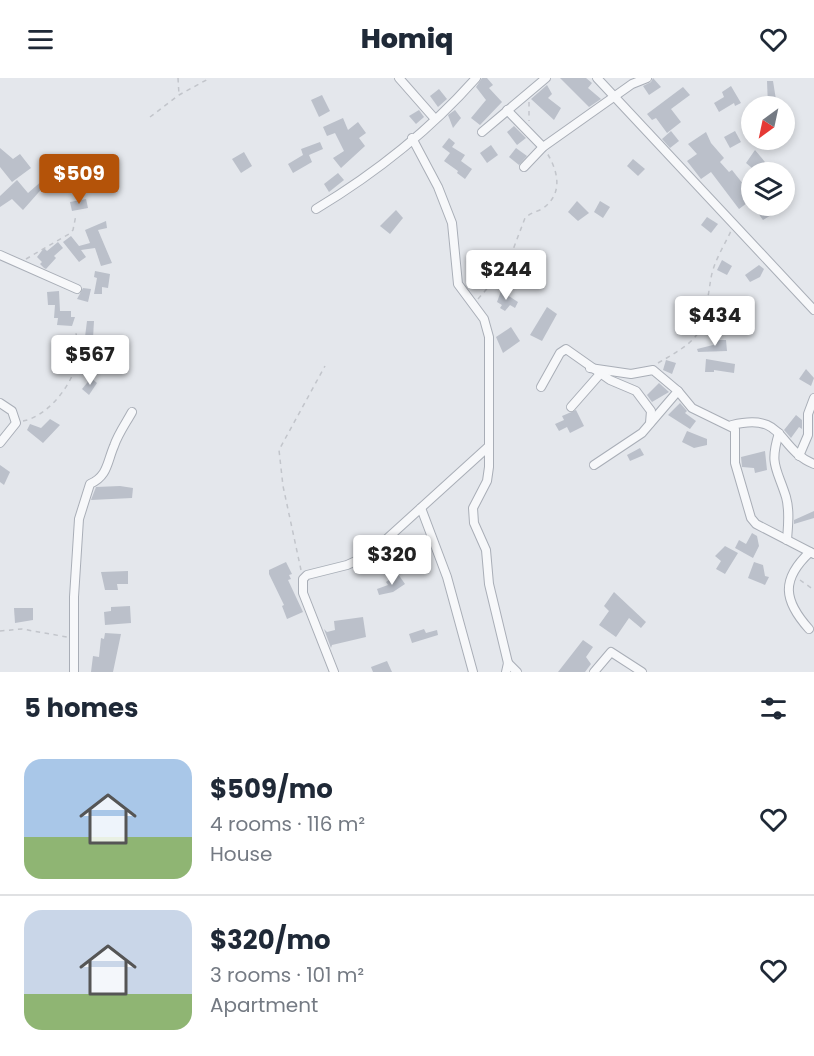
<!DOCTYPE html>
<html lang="en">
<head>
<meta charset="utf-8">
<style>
	:root { --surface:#fff; --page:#f6f6f7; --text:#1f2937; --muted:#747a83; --line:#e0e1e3; --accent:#b45309 }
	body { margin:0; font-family:Poppins,sans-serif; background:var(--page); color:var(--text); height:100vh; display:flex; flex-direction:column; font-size:22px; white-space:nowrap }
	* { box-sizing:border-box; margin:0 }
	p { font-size:20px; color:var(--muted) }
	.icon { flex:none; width:33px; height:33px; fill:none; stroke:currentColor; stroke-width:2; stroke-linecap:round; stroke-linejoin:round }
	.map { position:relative; height:594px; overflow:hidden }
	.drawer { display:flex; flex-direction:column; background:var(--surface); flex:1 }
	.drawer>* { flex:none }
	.needle { width:39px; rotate:213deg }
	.tools { position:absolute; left:741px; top:18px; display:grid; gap:12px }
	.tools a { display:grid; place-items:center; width:54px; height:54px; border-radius:50%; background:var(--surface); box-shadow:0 3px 9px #0003; font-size:30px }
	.price { position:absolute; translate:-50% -51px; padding:0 14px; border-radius:6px; background:#fff; color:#222; font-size:20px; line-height:39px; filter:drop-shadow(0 2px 3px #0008) }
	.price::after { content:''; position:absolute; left:50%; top:36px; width:18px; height:14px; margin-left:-9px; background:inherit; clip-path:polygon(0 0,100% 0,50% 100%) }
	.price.selected { background:var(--accent); color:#fff }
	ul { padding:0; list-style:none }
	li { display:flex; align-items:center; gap:18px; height:150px; padding:0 24px }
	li+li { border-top:2px solid var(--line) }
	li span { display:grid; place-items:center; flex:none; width:168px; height:120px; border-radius:18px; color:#555 }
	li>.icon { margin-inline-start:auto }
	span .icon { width:72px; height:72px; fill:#fffc; stroke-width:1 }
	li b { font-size:26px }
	h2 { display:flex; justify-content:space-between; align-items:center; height:72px; padding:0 24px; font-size:26px }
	header { display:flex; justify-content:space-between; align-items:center; height:78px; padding:0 24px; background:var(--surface); font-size:27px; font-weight:800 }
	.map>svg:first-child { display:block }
	.building { fill:#bbc0ca }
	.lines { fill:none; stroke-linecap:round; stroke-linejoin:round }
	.minor-casing { stroke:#a9aeb7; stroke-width:10 }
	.path { stroke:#c2c5cb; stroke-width:1.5; stroke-dasharray:4.5 4.5; stroke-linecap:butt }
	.minor { stroke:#f7f8fa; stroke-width:8 }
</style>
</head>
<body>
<header><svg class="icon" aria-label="menu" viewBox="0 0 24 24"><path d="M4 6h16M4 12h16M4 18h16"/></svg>Homiq<svg class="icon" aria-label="heart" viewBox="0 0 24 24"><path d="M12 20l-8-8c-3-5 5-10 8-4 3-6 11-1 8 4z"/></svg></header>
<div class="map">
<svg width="814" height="594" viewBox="0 0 814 594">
	<rect width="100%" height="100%" fill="#e4e7ec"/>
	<g class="building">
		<path d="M482,0H487L493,7L489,10L502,24L480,47L471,40L486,22L476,9Z"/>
		<path d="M560,0H586L592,5L588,10L601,21L589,29Z"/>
		<path d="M653,0L661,9L649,17L643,8L651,4Z"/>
		<path d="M767,3H773L777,28H768Z"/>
		<path d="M547,7L552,16L548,20L561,30L554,42L531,21Z"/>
		<path d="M731,8L741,25L735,28L734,25L719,34L714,25L724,19L722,14Z"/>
		<path d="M683,9L690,17L671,31L681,44L667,55L656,40L652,42L647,36Z"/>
		<path d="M439,11L447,21L438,29L430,18Z"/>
		<path d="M322,17L330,33L319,39L311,22Z"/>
		<path d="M419,32L424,39L416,46L409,38Z"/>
		<path d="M455,32L461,40L453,50L448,37Z"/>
		<path d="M343,40L348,52L358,44L366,55L359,60L365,68L341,90L333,80L344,73L335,55L327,58L323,49Z"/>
		<path d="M514,48L526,60L517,67L507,54Z"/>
		<path d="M671,53L679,63L670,70L662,61Z"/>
		<path d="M735,53L741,64L730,70L724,59Z"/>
		<path d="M706,54L711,65L724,80L720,84L729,94L732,92L751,116L748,118L751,122L739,131L711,94L701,101L687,83L697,76L688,66Z"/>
		<path d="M449,60L455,65L452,69L465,77L461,83L472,91L465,101L457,95L458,93L444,83L450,75L442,69Z"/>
		<path d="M320,64L323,71L309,77L312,84L293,95L288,86L303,77L301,71Z"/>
		<path d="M491,67L498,77L487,85L480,75Z"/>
		<path d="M0,70L13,81L20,76L31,90L12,104L0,89Z"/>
		<path d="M516,70L527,78L519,87L509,79Z"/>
		<path d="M755,72L765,84L759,91L755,88L752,90L746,85Z"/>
		<path d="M244,74L252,88L241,95L232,81Z"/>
		<path d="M633,81L645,91L638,98L627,88Z"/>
		<path d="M338,95L344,102L329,114L324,106Z"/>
		<path d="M17,102L28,115L43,102L46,106L23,132L12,121L0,129V118Z"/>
		<path d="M86,121L88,130L72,133L70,124Z"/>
		<path d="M577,123L589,135L578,143L568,134Z"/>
		<path d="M600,123L610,129L603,140L594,134Z"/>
		<path d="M753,128H768L773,136L763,142Z"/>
		<path d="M396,132L403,140L390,156L380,148Z"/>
		<path d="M707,139L718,146L711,155L701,147Z"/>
		<path d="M106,143L107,150L98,152L112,185L101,188L95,170L81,172L86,179L79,184L63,164L71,158L79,168L90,165L85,152Z"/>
		<path d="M58,164L63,170L54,178L56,180L46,191L44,190L40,186L42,184L37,179L44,170L47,173Z"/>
		<path d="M722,182L732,188L727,197L717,192Z"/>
		<path d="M759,187L764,191L760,199L750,204L745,197Z"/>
		<path d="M95,193L110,196L108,210L102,209V216H94L97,200L94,199Z"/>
		<path d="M83,210L91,211L88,224L77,221Z"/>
		<path d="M59,213L60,233H71V239H75L72,248L57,247L58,240H54L55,227H48L47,214Z"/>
		<path d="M501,213L518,224L515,230L510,227L505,233L500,230L502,227L497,224Z"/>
		<path d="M547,229L557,236L542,263L530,257Z"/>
		<path d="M87,243H94L93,260L85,259Z"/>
		<path d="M511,249L520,263L503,275L496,259Z"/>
		<path d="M717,262H726L727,273L698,274L697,271L717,266Z"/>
		<path d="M706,281L735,286L734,295L714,292V294H705Z"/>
		<path d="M666,282L676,285L672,296L663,292Z"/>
		<path d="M806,291L814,300L811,308L799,301Z"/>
		<path d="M91,300L97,305L89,317L82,311Z"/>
		<path d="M659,305L669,314L652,324L647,317Z"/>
		<path d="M680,325L687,333L685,335L696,343L690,351L668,337Z"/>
		<path d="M576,332L584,348L570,355L567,349L559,353L555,346L564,342L562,338Z"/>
		<path d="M796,337L802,342V351L799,349L791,360L784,352Z"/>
		<path d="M50,341L60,347L43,365L27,352L30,346L41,350Z"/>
		<path d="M687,353L707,361V367L694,370L682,364Z"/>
		<path d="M640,370L644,377L630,383L627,377Z"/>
		<path d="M765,373L767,392L755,395L754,390L742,389L741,379Z"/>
		<path d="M0,387L10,394L4,407L0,404Z"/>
		<path d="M120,408L133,410L132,420L91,422L96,409Z"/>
		<path d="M814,433V440L794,446V442Z"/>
		<path d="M752,455L757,458L759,468L753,480L735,470L739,462L746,466Z"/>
		<path d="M725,468L738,475L725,496L716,491L721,483L715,478Z"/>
		<path d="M286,484L292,496L289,497L291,501L288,502L303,534L287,541L282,528L284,527L269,496V492Z"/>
		<path d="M754,484L763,487L765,498L769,499L765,507L748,500Z"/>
		<path d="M128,493V506H117L118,512H105L101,494Z"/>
		<path d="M398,496L405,506L393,514L379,517L377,511L388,507L386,504Z"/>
		<path d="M614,514L646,544L641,550L629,540L616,559L599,547L609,533L604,528Z"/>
		<path d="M130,528L131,545L105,547L104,534L111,533V529Z"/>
		<path d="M14,530H33V542L15,545Z"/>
		<path d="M363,539L366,559L332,567L331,570L324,551L327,554L335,552L334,543Z"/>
		<path d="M424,551L426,555L437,552L438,557L412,565L409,556Z"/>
		<path d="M105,555L121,556L113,594H91L93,578L99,579L101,560L104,561Z"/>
		<path d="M583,562L593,569L586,579L591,586L585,594H558Z"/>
		<path d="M387,583L392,594H373L371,589Z"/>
	</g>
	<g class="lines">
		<defs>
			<g id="minor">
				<path d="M399,0L435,41"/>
				<path d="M597,0L814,232"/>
				<path d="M507,32L543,69"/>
				<path d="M482,54L546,0"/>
				<path d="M412,60L438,109L452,145L458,206L484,241L489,259V389L487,403L473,430L474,445L486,472L489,506L508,585L506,594"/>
				<path d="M524,89L543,69L632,6L647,0"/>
				<path d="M316,131C374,96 431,51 476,0"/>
				<path d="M0,177L77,211"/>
				<path d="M590,290L631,296L653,292L678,313L692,330L735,351V385L751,440L756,446L814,476"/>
				<path d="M541,309L560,275L566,271L610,302L636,313L651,333L650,345"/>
				<path d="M0,325L12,333L16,345L0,365"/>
				<path d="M571,329L600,296"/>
				<path d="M732,347C786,334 776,370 814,386"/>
				<path d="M779,355C769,387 777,390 786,419C790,433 788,448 787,462"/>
				<path d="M799,378L808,357V336L814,320"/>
				<path d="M594,387L642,355L678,313"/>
				<path d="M421,430L447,499L473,594"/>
				<path d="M809,551C784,523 780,502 810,474"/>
				<path d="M508,585L517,594"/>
				<path d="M74,594V519L79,441L90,406C108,398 107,384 114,368C118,356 126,345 132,334"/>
				<path d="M334,594L303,515V501L307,497L347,487L369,477L488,369"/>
				<path d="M594,594L611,574L642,594"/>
			</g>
		</defs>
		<use href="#minor" class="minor-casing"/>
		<g class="path">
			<path d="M178,0L179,17"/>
			<path d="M529,24V43"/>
			<path d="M150,39L179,17L210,0"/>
			<path d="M26,181L69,156L73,152L76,137"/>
			<path d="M478,221L499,197L511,177L525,140C530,135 536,134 542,131C564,116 558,93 547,75"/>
			<path d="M658,285C708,257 702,253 711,200C714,183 724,168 731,153"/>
			<path d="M23,343C49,338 75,304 78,278C79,270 77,262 76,255"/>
			<path d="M301,492L283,408L279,372L325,288"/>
			<path d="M800,502L814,512"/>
			<path d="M0,553L22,551L67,559"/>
		</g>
		<use href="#minor" class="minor"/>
	</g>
</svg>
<div class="tools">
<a><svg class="needle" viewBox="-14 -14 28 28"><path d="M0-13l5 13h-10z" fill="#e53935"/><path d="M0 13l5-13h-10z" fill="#747a83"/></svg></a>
<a><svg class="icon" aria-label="layers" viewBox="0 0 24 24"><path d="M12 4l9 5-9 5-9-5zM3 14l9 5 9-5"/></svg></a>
</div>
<b class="price selected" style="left:79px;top:127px">$509</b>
<b class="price" style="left:506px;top:223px">$244</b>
<b class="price" style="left:715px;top:269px">$434</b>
<b class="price" style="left:90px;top:308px">$567</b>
<b class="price" style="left:392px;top:508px">$320</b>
</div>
<section class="drawer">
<h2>5 homes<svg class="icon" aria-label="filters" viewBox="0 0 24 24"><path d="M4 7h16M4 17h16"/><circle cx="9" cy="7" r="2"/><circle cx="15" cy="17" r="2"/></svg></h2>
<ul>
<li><span style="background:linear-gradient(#a9c7e8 65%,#8fb573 0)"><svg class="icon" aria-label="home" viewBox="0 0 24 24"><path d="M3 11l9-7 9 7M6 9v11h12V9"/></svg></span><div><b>$509/mo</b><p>4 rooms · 116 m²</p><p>House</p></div><svg class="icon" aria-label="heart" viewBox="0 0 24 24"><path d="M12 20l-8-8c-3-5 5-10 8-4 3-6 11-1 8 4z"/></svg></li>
<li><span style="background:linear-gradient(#c9d6e8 70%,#8fb573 0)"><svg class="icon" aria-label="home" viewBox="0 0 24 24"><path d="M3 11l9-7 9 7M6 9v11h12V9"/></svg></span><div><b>$320/mo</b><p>3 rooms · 101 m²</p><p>Apartment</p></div><svg class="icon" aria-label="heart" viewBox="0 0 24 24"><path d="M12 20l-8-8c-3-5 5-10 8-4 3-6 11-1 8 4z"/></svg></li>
</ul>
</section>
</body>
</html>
